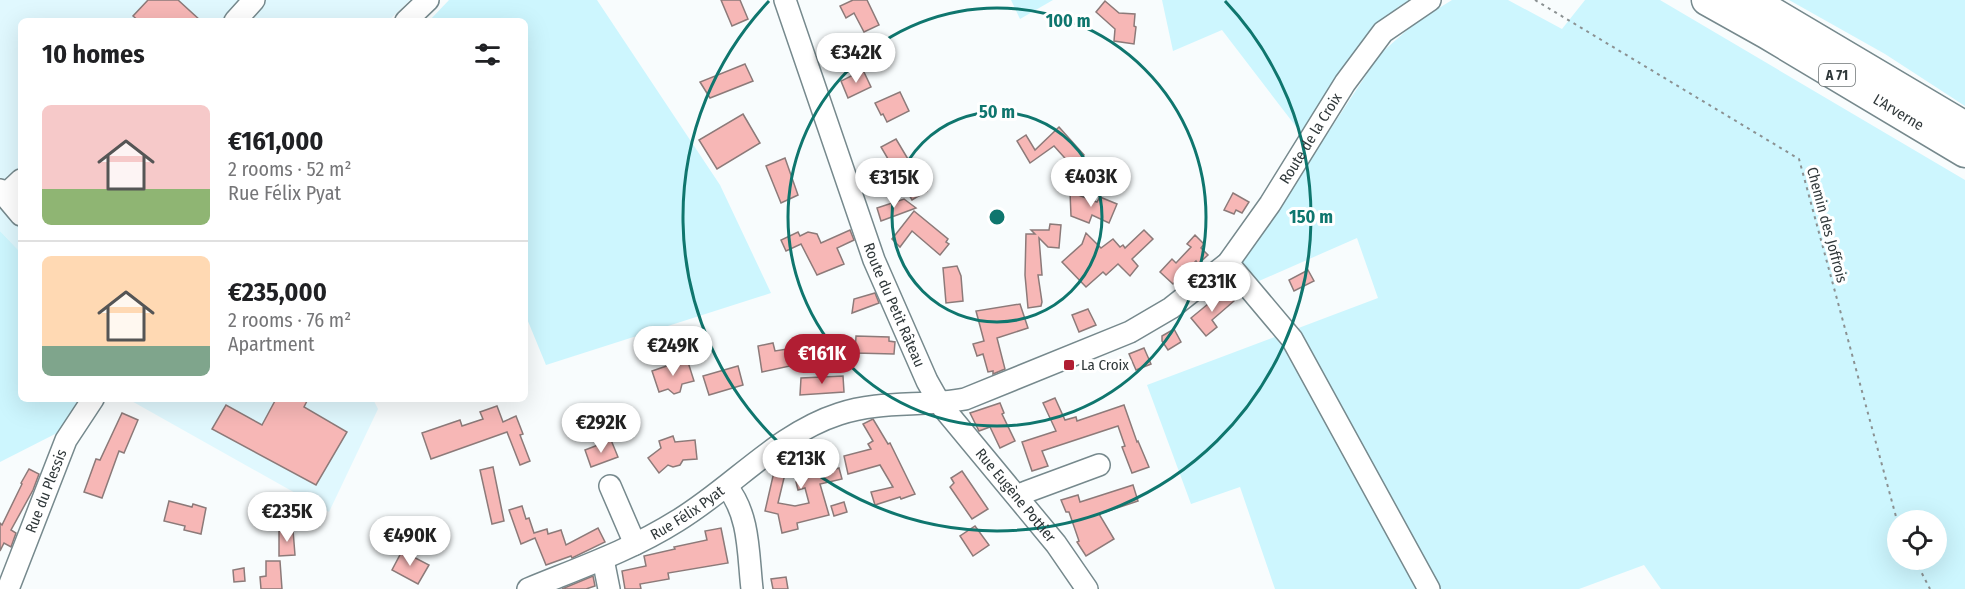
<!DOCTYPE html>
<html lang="en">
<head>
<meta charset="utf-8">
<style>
	:root { --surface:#fff; --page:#f2f2f2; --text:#202124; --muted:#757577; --line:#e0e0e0; --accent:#b11e33 }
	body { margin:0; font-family:"Fira Sans Condensed",sans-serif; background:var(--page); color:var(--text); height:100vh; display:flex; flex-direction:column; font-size:22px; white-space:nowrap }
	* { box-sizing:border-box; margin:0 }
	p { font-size:20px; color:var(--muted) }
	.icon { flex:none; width:33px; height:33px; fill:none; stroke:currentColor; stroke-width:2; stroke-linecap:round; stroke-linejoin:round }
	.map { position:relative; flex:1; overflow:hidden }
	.details { position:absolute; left:18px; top:18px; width:510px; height:384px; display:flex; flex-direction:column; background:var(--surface); border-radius:9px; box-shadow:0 6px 24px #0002 }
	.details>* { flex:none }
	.controls { position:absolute; left:1887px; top:510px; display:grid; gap:12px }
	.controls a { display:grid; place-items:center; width:60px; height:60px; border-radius:50%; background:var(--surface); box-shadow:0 6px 24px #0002; font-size:30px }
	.price { position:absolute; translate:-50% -51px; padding:0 14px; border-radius:21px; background:#fff; color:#222; font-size:20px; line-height:39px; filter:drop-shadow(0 2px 3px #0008) }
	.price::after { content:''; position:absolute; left:50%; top:36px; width:18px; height:14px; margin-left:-9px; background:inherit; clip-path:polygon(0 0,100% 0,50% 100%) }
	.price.on { background:var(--accent); color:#fff }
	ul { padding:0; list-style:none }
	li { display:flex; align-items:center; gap:18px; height:150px; padding:0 24px }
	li+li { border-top:2px solid var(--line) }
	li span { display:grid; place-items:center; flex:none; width:168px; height:120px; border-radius:9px; color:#555 }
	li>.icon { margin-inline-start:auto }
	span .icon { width:72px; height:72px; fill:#fffc; stroke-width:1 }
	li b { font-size:26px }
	h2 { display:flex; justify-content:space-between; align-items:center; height:72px; padding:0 24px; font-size:26px }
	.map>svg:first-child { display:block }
	.built { fill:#e0f8fe }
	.green { fill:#cdf6fe; fill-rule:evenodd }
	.building { fill:#f7b7b6; stroke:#8c7a79; stroke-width:1.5 }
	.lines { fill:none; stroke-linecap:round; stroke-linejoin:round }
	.minor-casing { stroke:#76898d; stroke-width:24 }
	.highway-casing { stroke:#76898d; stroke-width:33 }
	.path { stroke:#8b9192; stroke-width:2; stroke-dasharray:3 4.5; stroke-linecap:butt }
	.minor { stroke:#fff; stroke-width:21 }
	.highway { stroke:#fff; stroke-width:30 }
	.ring { fill:none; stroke:#0f766e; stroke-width:3 }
	.poi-dot { fill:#b11e33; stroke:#fff; stroke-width:2 }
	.labels { text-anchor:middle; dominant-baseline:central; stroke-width:6; stroke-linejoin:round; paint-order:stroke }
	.shield { fill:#fff; stroke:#6e7475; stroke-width:1.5 }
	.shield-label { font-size:14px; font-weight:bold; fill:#30383a }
	.street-label { font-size:15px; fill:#30383a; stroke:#fff }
	.poi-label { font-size:15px; fill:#30383a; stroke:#fff; text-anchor:start }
	.centre { fill:#0f766e; stroke:#fff; stroke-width:3 }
	.ring-label { font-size:18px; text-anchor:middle; font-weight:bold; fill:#0f766e; stroke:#fff; stroke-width:6; stroke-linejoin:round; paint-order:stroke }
</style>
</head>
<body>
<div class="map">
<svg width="1965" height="589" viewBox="0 0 1965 589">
	<rect width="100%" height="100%" fill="#f8fcfd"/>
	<g class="built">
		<path d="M0,0H410L388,21H21V253L0,231Z"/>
		<path d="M128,399H373L378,409L329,512Z"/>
	</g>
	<g class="green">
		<path d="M449,0H597L720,185L771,293L546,365L525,314V21H429Z"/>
		<path d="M1011,0H1053L1020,19Z"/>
		<path d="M1162,0H1412L1398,7L1304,137L1222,30L1173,51Z"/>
		<path d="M1452,0H1508L1562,29L1585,0H1660L1965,180V589H1661L1644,565L1579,589H1275L1240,487L1191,504L1147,385L1378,298L1357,238L1259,281L1240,266L1380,54L1415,23ZM1898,520H1936V560H1898Z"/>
		<path d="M1789,0H1965V106L1885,54Z"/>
		<path d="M0,231L21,253V399H83L59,432L0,462Z"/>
	</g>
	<g class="building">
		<path d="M148,0H178L201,21H139L133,16Z"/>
		<path d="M721,0H740L748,19L732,26Z"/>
		<path d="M853,0H867L879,25L864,32L854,13L846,18L840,6Z"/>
		<path d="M1105,1L1119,13L1135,14L1134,26L1136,27L1134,44L1114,41L1115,29L1096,12Z"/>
		<path d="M745,64L753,81L710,98L700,82Z"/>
		<path d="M863,70L871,87L848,98L841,81Z"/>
		<path d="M900,92L909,111L887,122L883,114L881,115L875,103Z"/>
		<path d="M743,114L760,143L717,169L699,140Z"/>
		<path d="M1059,127L1084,155L1072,166L1054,146L1030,163L1017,141L1026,135L1035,150Z"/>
		<path d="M896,139L927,191L912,200L881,147Z"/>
		<path d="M785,158L798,195L781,203L766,166Z"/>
		<path d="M1070,192L1097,202L1100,197L1117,204L1109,223L1092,215L1089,223L1071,216Z"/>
		<path d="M1233,193L1249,202L1242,213L1236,210L1234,214L1224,210Z"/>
		<path d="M904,199L916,208L881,221L877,208Z"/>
		<path d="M914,211L948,239L946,242L949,244L940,255L912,231L900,247L892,239Z"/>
		<path d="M1050,224L1061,225L1059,248L1048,247L1039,238L1042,275H1038L1042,302L1041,306L1028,308L1025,275L1026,234H1035L1031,230H1049Z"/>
		<path d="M850,230L854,240L837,248L844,264L817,275L801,244L786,251L781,240L798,232L800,236L808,232L817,234L821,243Z"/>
		<path d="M1144,230L1153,239L1132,259L1138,266L1130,276L1118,264L1106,275L1103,272L1086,287L1062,262L1082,244L1086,233L1101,248L1113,239L1120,247L1123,245L1125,248Z"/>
		<path d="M1195,235L1204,244L1201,248L1208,255L1198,264L1196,261L1173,284L1160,272L1172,259L1176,263L1191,247L1187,244Z"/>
		<path d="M957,266L961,276L963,301L946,303L943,268Z"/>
		<path d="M1308,270L1314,281L1294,291L1289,280Z"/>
		<path d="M1225,290L1234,301L1212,320L1217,327L1206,336L1191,318Z"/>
		<path d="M875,293L879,303L852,313L854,299Z"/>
		<path d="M1020,304L1028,328L997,338L1005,369L993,374V371L988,372L983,354L977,356L973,344L984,341L976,311Z"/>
		<path d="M1088,309L1096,325L1079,332L1072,315Z"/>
		<path d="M1174,329L1181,342L1168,350L1162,341V336Z"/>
		<path d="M856,336L889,337V341L895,342L894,354L855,353Z"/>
		<path d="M773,343L775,351L787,349L790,366L762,372L758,346Z"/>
		<path d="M1144,348L1151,364L1136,370L1129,354Z"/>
		<path d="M687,359L694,381L682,384L680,392L674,394L668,389L659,392L652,371Z"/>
		<path d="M738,366L743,385L709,395L703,376Z"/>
		<path d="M843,376L844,392L800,395L801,378Z"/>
		<path d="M1055,398L1065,420L1076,417L1077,421L1124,405L1137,442L1138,441L1149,467L1132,473L1122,447L1125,446L1118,426L1042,451L1048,466L1032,471L1022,442L1056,431L1043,403Z"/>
		<path d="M276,399H308L304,407L347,432L316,485L212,429L226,405L262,425Z"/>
		<path d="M1000,403L1004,413L1002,414L1015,441L1000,448L990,427L979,431L970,413Z"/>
		<path d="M497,406L503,422L516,416L523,434L520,435L530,461L520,465L507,432L431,459L422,433L460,420L462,426L483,419L480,412Z"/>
		<path d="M122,413L138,420L124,453L119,451L102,498L84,492L96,459L100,460Z"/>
		<path d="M873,419L888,444L890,443L915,494L901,499L900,497L875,505L871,492L893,487L880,465L848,474L844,456L871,449L868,444L873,441L863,424Z"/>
		<path d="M673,436L675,442L695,440L697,459L683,460L680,465L673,467L668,465L659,473L648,458L661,448L659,441Z"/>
		<path d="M611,440L618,457L591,467L585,450Z"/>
		<path d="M813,445L821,474L839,468L842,479L820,484L829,515L797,523L798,529L782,533L778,514L765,511L776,463L790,453L778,503L795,506L809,503L805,488L798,490L796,482L802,479L795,450Z"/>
		<path d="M493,467L504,521L492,524L480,470Z"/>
		<path d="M29,469L39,474L33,490L11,530L16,533L11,547L4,543L0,551V523L2,525L22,484L21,483Z"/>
		<path d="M962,471L988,509L972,519L950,487L954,483L951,478Z"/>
		<path d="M1133,485L1138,501L1099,514L1114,539L1086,556L1077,542L1079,541L1069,512H1066L1061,500L1078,495L1080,502Z"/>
		<path d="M169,501L192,507L193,504L206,508L201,534L184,530L185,526L164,521Z"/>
		<path d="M844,502L847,512L834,516L831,506Z"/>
		<path d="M522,506L526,519L529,518L534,533L547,529L548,534L561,530L566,545L598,528L605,542L572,558L571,556L546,565L535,538L521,544L509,510Z"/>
		<path d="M975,526L989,545L973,556L960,536Z"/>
		<path d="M721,528L728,563L668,573L669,579L640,584L641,589H625L622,571L646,566L644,556L675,549L674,547L707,540L705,531Z"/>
		<path d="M293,530L295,555L279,556V531Z"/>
		<path d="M402,551L429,565L418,584L392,570Z"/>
		<path d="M266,561H280L282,589H261L260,577L266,576Z"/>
		<path d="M244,568L245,581L234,582L233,570Z"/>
		<path d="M593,576L595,586L586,589H562Z"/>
		<path d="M786,577L788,589H773L771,579Z"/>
	</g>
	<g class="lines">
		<defs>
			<g id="minor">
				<path id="s1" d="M785,0L874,260L927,381L940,404L1056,544L1087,589"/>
				<path d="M235,21L254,0"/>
				<path d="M406,21L428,0"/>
				<path d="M0,190L21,215"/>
				<path d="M5,195L21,180"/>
				<path d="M1228,263L1292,339L1429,589"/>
				<path d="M610,486L635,544"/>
				<path d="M727,487C750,515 748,555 752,589"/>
				<path d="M1018,497L1026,492L1099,465"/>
				<path d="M603,559L609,589"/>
				<path id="s2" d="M8,589L66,440L93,399"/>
				<path id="s3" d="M528,589C579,568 631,550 677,521C732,488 777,434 839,414C880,400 923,407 965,399L1130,332L1171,308L1228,263L1270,204L1345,83L1383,32L1430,0"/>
			</g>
			<g id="highway">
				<path id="s4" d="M1707,0L1766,33L1965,152"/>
				<path d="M1751,0L1965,127"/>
			</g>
		</defs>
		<use href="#minor" class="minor-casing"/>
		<use href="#highway" class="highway-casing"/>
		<g class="path">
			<path d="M1535,0L1799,159L1898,524"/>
			<path d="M1915,560L1930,589"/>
		</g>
		<use href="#minor" class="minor"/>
		<use href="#highway" class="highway"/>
	</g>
	<g class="ring">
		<circle cx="997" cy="217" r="105"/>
		<circle cx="997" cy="217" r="209"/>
		<path d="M1225 1A314 314 0 1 1 769 1"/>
	</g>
	<rect class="poi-dot" x="1063" y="359" width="12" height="12" rx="3"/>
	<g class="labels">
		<rect class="shield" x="1819" y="64" width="36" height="22" rx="4.5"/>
		<g class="shield-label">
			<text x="1837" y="75">A 71</text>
		</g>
		<g class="street-label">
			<text stroke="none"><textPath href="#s4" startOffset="222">L'Arverne</textPath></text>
			<text stroke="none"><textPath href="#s3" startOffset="934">Route de la Croix</textPath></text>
			<text transform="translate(1827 225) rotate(75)">Chemin des Joffrois</text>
			<text stroke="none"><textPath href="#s1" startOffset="324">Route du Petit Râteau</textPath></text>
			<text stroke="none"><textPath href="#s2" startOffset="105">Rue du Plessis</textPath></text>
			<text stroke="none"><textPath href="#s1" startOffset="552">Rue Eugène Pottier</textPath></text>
			<text stroke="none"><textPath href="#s3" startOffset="177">Rue Félix Pyat</textPath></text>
		</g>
		<g class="poi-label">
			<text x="1081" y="365">La Croix</text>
		</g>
	</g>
	<circle cx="997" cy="217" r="9" class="centre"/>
	<g class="ring-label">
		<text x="1068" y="27">100 m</text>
		<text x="997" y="118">50 m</text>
		<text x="1311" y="223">150 m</text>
	</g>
</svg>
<div class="controls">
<a><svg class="icon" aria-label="locate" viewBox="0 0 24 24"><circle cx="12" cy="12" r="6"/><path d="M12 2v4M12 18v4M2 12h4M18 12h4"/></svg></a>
</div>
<b class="price" style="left:856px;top:84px">€342K</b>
<b class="price" style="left:1091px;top:208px">€403K</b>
<b class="price" style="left:894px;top:209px">€315K</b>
<b class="price" style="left:1212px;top:313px">€231K</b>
<b class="price" style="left:673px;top:377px">€249K</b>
<b class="price on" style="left:822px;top:385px">€161K</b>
<b class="price" style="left:601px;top:454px">€292K</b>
<b class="price" style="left:801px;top:490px">€213K</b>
<b class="price" style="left:287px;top:543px">€235K</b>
<b class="price" style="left:410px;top:567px">€490K</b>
<section class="details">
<h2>10 homes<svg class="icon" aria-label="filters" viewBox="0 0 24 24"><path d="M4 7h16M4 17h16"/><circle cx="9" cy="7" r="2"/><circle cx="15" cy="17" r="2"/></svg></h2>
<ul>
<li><span style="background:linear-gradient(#f6c9c9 70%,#8fb573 0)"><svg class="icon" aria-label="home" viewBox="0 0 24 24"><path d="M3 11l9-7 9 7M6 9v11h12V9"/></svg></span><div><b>€161,000</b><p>2 rooms · 52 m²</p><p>Rue Félix Pyat</p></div></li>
<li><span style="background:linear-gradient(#ffd9b3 75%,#7fa58c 0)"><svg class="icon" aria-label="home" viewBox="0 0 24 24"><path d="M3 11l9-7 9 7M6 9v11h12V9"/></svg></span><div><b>€235,000</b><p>2 rooms · 76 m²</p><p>Apartment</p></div></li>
</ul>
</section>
</div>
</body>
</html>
